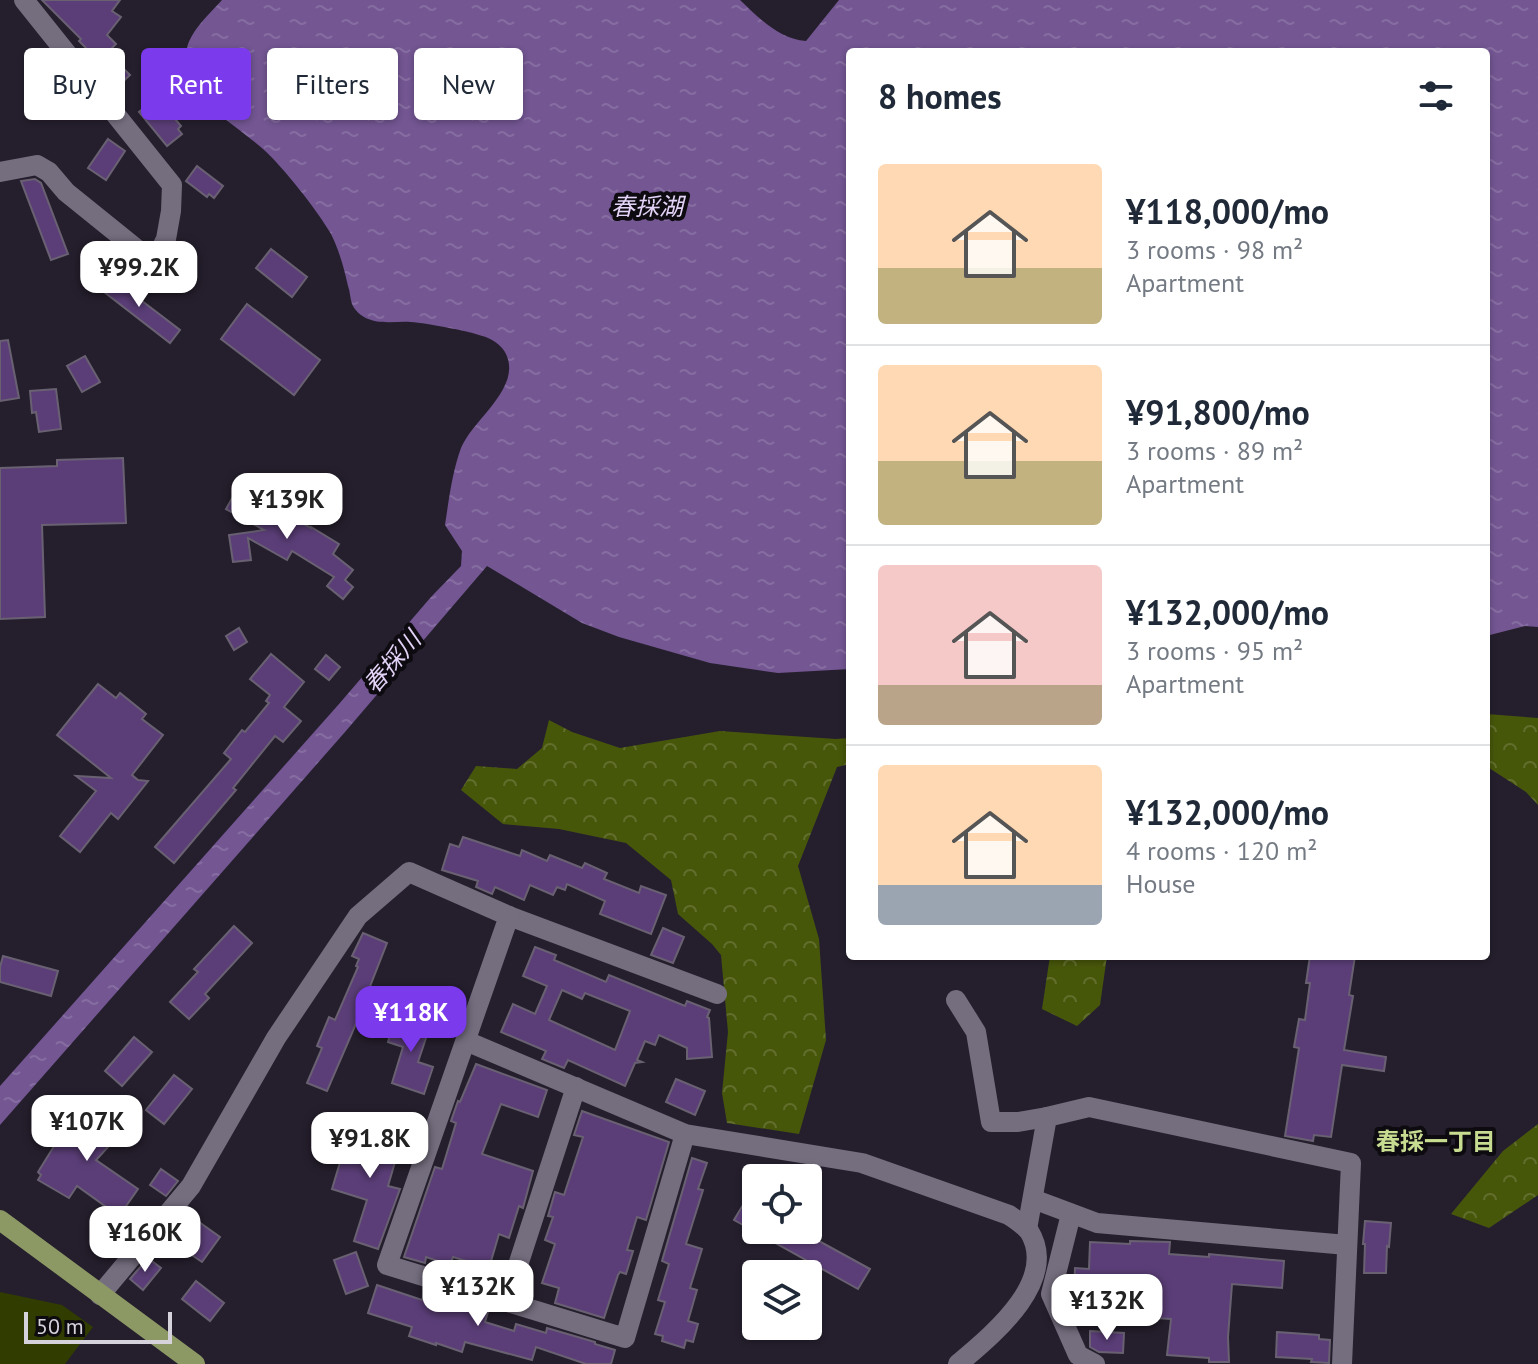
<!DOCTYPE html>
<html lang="en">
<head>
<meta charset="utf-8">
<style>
	:root { --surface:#fff; --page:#f6f6f7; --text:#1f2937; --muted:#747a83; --line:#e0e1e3; --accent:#7c3aed }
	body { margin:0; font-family:"PT Sans","Noto Sans JP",sans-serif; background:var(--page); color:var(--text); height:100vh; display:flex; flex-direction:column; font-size:30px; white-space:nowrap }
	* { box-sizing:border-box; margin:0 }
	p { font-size:26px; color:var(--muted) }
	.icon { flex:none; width:44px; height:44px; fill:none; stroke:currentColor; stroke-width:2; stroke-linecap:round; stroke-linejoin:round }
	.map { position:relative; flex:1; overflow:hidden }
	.side { position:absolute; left:846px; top:48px; width:644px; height:912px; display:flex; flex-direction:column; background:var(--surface); border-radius:8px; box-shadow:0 2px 6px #0004 }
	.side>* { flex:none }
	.banner { position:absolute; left:24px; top:48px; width:702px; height:72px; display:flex; gap:16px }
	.tools { position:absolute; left:742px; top:1164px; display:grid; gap:16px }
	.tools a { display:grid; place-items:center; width:80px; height:80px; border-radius:8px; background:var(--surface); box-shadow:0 2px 6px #0004; font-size:40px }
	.scale { position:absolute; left:24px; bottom:20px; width:148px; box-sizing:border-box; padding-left:8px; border:4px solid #d6d2dc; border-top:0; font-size:22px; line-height:28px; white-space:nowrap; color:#d6d2dc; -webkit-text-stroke:6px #0d0a10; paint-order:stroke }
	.price { position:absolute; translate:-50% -68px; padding:0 18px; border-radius:16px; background:#fff; color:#222; font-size:26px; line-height:52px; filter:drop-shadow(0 2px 4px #0008) }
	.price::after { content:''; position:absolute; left:50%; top:48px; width:24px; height:18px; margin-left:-12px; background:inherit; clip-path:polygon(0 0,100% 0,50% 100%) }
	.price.selected { background:var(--accent); color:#fff }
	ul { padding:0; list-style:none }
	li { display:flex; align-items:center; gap:24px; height:200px; padding:0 32px }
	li+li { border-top:2px solid var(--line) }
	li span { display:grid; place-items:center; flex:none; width:224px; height:160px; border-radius:8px; color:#555 }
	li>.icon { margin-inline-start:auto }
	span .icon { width:96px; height:96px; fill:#fffc; stroke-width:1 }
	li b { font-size:34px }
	h2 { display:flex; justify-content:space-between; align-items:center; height:96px; padding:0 32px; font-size:34px }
	.tag { padding:0 28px; border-radius:8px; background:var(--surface); box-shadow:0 2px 6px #0004; font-size:28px; line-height:72px }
	.tag.selected { background:var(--accent); color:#fff }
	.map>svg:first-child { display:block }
	.green { fill:#303c00 }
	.forest { fill:url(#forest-crowns) }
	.water { fill:url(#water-ripples) }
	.building { fill:#5b3e78; stroke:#696172; stroke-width:2; fill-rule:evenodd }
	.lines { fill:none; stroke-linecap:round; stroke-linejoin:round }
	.street { stroke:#756e7f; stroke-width:20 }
	.primary { stroke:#8d9965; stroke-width:20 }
	.labels { text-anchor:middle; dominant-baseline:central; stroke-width:8; stroke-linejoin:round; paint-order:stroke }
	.water-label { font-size:24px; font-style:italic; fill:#e3d3f7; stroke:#0d0a10 }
	.neighbourhood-label { font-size:24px; font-weight:bold; fill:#c7dc91; stroke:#0d0a10 }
</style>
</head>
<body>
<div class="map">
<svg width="1538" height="1364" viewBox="0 0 1538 1364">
	<defs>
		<pattern id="forest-crowns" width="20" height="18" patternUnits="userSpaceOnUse" patternTransform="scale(2)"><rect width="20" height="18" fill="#47570a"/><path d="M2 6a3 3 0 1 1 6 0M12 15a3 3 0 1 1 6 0" fill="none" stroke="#616e2d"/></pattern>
		<pattern id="water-ripples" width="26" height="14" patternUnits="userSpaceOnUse" patternTransform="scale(2)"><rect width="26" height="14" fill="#735692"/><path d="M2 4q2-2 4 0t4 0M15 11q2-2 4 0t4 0" fill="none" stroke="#866da1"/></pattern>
	</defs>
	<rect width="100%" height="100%" fill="#251f2d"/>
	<path class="green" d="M0,1292L62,1305L93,1327L65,1364H0Z"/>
	<g class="forest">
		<path d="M1486,714L1538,718V805L1526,792L1486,766Z"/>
		<path d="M549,720L572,732L620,748L720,731L836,739L850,738V764L837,767L798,866L819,939L826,1040L799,1134L727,1123L722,1093L728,1032L721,955L712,944L678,914L671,880L626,843L559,829L503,824L461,790L476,766L517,769L542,748Z"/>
		<path d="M1050,956H1107L1100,1005L1077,1026L1042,1009Z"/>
		<path d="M1538,1124V1195L1489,1228L1451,1214L1503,1151Z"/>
	</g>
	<path class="water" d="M222,0H740C759,18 779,39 806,41L839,0H1538V627L1525,626L1486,636V52H850V669L778,673L710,663L619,637L582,623L487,566L345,732L0,1125V1086L339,704L431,597L461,566L462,551L445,525C449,499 452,473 461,448C473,419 522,388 506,354C503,347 495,341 488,338C475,332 426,323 411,322C395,321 378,325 364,317C359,314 354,309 352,304C350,298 350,291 348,286C344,268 339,250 331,234C317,210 284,168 263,149C235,124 197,106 187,66C180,39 206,18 222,0Z"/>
	<g class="building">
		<path d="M42,0H120L112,11L121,17L107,35L116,44L99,61L79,41L81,39Z"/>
		<path d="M116,61L130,75L117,87L103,73Z"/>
		<path d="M43,80L64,95L47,117L26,102Z"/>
		<path d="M155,99L162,108L164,106L181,126L178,129L182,134L167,146L139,112Z"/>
		<path d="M108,139L125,151L106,180L88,168Z"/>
		<path d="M197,166L223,186L214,198L209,194L207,197L186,181Z"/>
		<path d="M35,179L41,183L68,254L51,260L21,181Z"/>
		<path d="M271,249L307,277L292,297L256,268Z"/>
		<path d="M108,275L180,330L170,343L99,288Z"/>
		<path d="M247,304L320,360L294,395L221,339Z"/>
		<path d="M8,340L19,398L0,401V341Z"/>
		<path d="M85,356L100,382L82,392L67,366Z"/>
		<path d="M56,389L61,429L39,432L36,412L32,413L30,391Z"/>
		<path d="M123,458L126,523L42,525L45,617L0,619V468L57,466V460Z"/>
		<path d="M235,493L256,504L258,500L311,528V527L339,544L333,554L353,570L345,580L353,587L343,599L327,586L334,577L292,551L287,560L248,538L251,560L233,562L229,535L264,530L226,509Z"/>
		<path d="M239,628L247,642L234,650L226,636Z"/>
		<path d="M271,654L304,682L284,707L301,721L283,742L275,736L233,788L236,790L174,863L155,847L231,759L224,753L242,730L245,732L269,703L266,701L270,695L250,679Z"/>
		<path d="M326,655L340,667L329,680L315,669Z"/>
		<path d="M98,684L116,698L120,693L146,714L142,719L163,735L132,775L138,780L148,781L118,819L111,813L80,852L60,836L96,791L76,776L111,778L57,735Z"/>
		<path d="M463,837L520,856L522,850L547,861L550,855L582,868L585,863L607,873L604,879L639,893L641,886L666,895L651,934L600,914L605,901L567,884L565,890L557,887L553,895L530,885L524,900L495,887L492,894L476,887L478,881L442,870L450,844L459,847Z"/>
		<path d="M234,926L252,943L205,994L209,998L189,1019L170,1002L198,972L194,969Z"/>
		<path d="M663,928L684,937L673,963L651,955Z"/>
		<path d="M363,933L387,943L369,989H371L327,1091L307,1083L322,1048L317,1046L329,1017L335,1020L358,967L356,966L359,959L352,956Z"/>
		<path d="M535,947L556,955L554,960L606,982L609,975L685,1006L687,1001L710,1010L707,1017L709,1018L712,1057L687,1059V1048L659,1035L655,1045L645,1041L637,1060L642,1062L635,1063L625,1086L568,1060L564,1068L542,1059L546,1051L501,1032L513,1004L535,1014L547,986L523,976ZM562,990L582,999L585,993L630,1011L615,1050L549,1020Z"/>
		<path d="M3,956L58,971L51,996L0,982V967Z"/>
		<path d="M1310,956H1355L1349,995L1353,996L1344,1050L1386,1057L1384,1071L1342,1065L1331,1137L1314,1135L1313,1141L1285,1136L1299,1048L1294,1047L1299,1019L1305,1020L1310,983H1306Z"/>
		<path d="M396,1015L430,1026L418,1062L433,1067L424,1094L392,1083L403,1047L388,1042Z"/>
		<path d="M134,1037L152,1052L122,1086L105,1071Z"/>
		<path d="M476,1064L547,1090L538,1117L501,1104L482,1154L533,1171L523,1208L519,1206L509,1238L499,1234L489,1268L453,1257L450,1265L426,1257L425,1263L404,1257L435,1167L442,1169L456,1123L451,1121L458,1101L460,1102Z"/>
		<path d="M174,1075L192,1089L164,1124L146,1110Z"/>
		<path d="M676,1079L705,1091L695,1115L666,1102Z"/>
		<path d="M88,1104L120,1134L96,1160L138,1189L119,1216L77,1186L69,1198L38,1180L41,1175L38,1172L64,1130Z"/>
		<path d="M582,1111L669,1142L646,1220L637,1217L627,1250L633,1251L626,1274L620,1272L618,1275L604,1318L555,1303L559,1288L542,1283L555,1244L545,1240L553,1217L548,1216L555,1192L564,1195L583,1137L574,1135Z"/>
		<path d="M357,1121L373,1126L372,1129L402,1138L388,1186L400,1189L378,1249L354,1241L367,1200L332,1189L341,1159L345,1160Z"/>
		<path d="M692,1158L707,1163L698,1189L703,1190L686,1244L702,1249L690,1288L697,1290L688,1321L698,1324L693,1342L686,1340L684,1348L662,1341L663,1336L655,1334L665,1302L658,1300L669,1264L662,1261Z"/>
		<path d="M161,1169L178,1181L166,1196L150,1185Z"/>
		<path d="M746,1200L756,1206V1230H799L870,1269L858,1289L734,1220Z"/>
		<path d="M129,1217L141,1226L121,1250L109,1240Z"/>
		<path d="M192,1217L220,1237L202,1262L177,1245L181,1239L178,1237Z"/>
		<path d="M1365,1221L1391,1223L1389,1247L1387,1246L1386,1273H1364L1365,1244H1363Z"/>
		<path d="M1130,1241L1170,1242L1169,1254L1209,1257V1254L1284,1261L1282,1288L1232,1284L1228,1337L1229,1362H1209V1358L1167,1355L1171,1319L1121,1316L1122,1297L1074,1294L1075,1268L1089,1269L1090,1242L1130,1244Z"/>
		<path d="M356,1252L368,1286L346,1294L334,1260Z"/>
		<path d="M148,1258L161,1268L143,1290L130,1279Z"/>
		<path d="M196,1281L224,1303L210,1321L182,1299Z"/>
		<path d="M377,1285L422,1300L426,1290L444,1296L451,1300L488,1312L485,1322L514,1331L516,1324L546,1333L547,1328L595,1342V1344L615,1350L611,1364H586L536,1347L532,1360L465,1342L462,1352L436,1343V1345L409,1336L412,1327L368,1313Z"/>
		<path d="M1090,1331L1124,1333L1123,1353L1099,1352L1090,1347Z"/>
		<path d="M1277,1332L1319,1335V1339L1330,1340L1329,1363L1311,1362L1312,1359L1276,1357Z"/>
	</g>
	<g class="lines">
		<g class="street">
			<path d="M0,172L37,165L49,172L66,192L154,263L166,239L171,211L172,185L24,0"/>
			<path d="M509,916L717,994"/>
			<path d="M956,1000L976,1032L991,1122H1018L1047,1117"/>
			<path d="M466,1041L685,1134L862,1163L1009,1215C1016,1220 1024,1225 1029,1231C1060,1281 991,1336 958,1364"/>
			<path d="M1033,1199L1097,1223L1347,1245"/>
			<path d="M1071,1214L1051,1294L1078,1355L1095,1364"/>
			<path d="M1027,1229L1047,1117L1089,1107L1351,1163L1342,1364"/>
			<path d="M100,1295L191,1186L276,1038L358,916L409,872L509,916L387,1265L625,1338L685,1134"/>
			<path d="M506,1302L576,1087"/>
		</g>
		<path class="primary" d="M0,1220L195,1364"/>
	</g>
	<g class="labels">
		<g class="water-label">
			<text x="647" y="206">春採湖</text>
			<text transform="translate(392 662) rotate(-49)">春採川</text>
		</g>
		<g class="neighbourhood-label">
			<text x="1436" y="1141">春採一丁目</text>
		</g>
	</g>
</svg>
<div class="tools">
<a><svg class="icon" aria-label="locate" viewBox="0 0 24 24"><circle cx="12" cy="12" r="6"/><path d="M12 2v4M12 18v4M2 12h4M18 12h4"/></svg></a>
<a><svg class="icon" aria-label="layers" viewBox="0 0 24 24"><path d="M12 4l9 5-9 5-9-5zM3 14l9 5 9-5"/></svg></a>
</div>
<div class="scale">50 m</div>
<b class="price" style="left:139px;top:309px">¥99.2K</b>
<b class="price" style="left:287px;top:541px">¥139K</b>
<b class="price selected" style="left:411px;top:1054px">¥118K</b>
<b class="price" style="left:87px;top:1163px">¥107K</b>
<b class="price" style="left:370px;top:1180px">¥91.8K</b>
<b class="price" style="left:145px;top:1274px">¥160K</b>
<b class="price" style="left:478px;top:1328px">¥132K</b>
<b class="price" style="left:1107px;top:1342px">¥132K</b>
<div class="banner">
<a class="tag">Buy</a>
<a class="tag selected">Rent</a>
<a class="tag">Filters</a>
<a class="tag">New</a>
</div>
<section class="side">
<h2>8 homes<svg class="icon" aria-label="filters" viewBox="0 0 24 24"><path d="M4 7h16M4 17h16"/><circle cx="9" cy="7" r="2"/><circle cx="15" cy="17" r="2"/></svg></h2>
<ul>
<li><span style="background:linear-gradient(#ffd9b3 65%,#c2b280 0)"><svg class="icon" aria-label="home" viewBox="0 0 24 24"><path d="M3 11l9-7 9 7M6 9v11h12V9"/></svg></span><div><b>¥118,000/mo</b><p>3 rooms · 98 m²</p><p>Apartment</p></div></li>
<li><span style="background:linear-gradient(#ffd9b3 60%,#c2b280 0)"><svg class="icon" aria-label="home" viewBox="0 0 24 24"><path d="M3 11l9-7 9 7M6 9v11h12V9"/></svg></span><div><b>¥91,800/mo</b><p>3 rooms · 89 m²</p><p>Apartment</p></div></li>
<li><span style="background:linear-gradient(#f6c9c9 75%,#b9a48a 0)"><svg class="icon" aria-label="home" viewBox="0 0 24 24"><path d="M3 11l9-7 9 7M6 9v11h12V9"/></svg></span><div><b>¥132,000/mo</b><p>3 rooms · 95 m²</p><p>Apartment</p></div></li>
<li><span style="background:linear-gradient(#ffd9b3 75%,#9aa5b1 0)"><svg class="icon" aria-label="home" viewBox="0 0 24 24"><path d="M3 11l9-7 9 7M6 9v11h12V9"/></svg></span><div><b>¥132,000/mo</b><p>4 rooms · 120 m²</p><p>House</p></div></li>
</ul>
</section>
</div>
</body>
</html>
